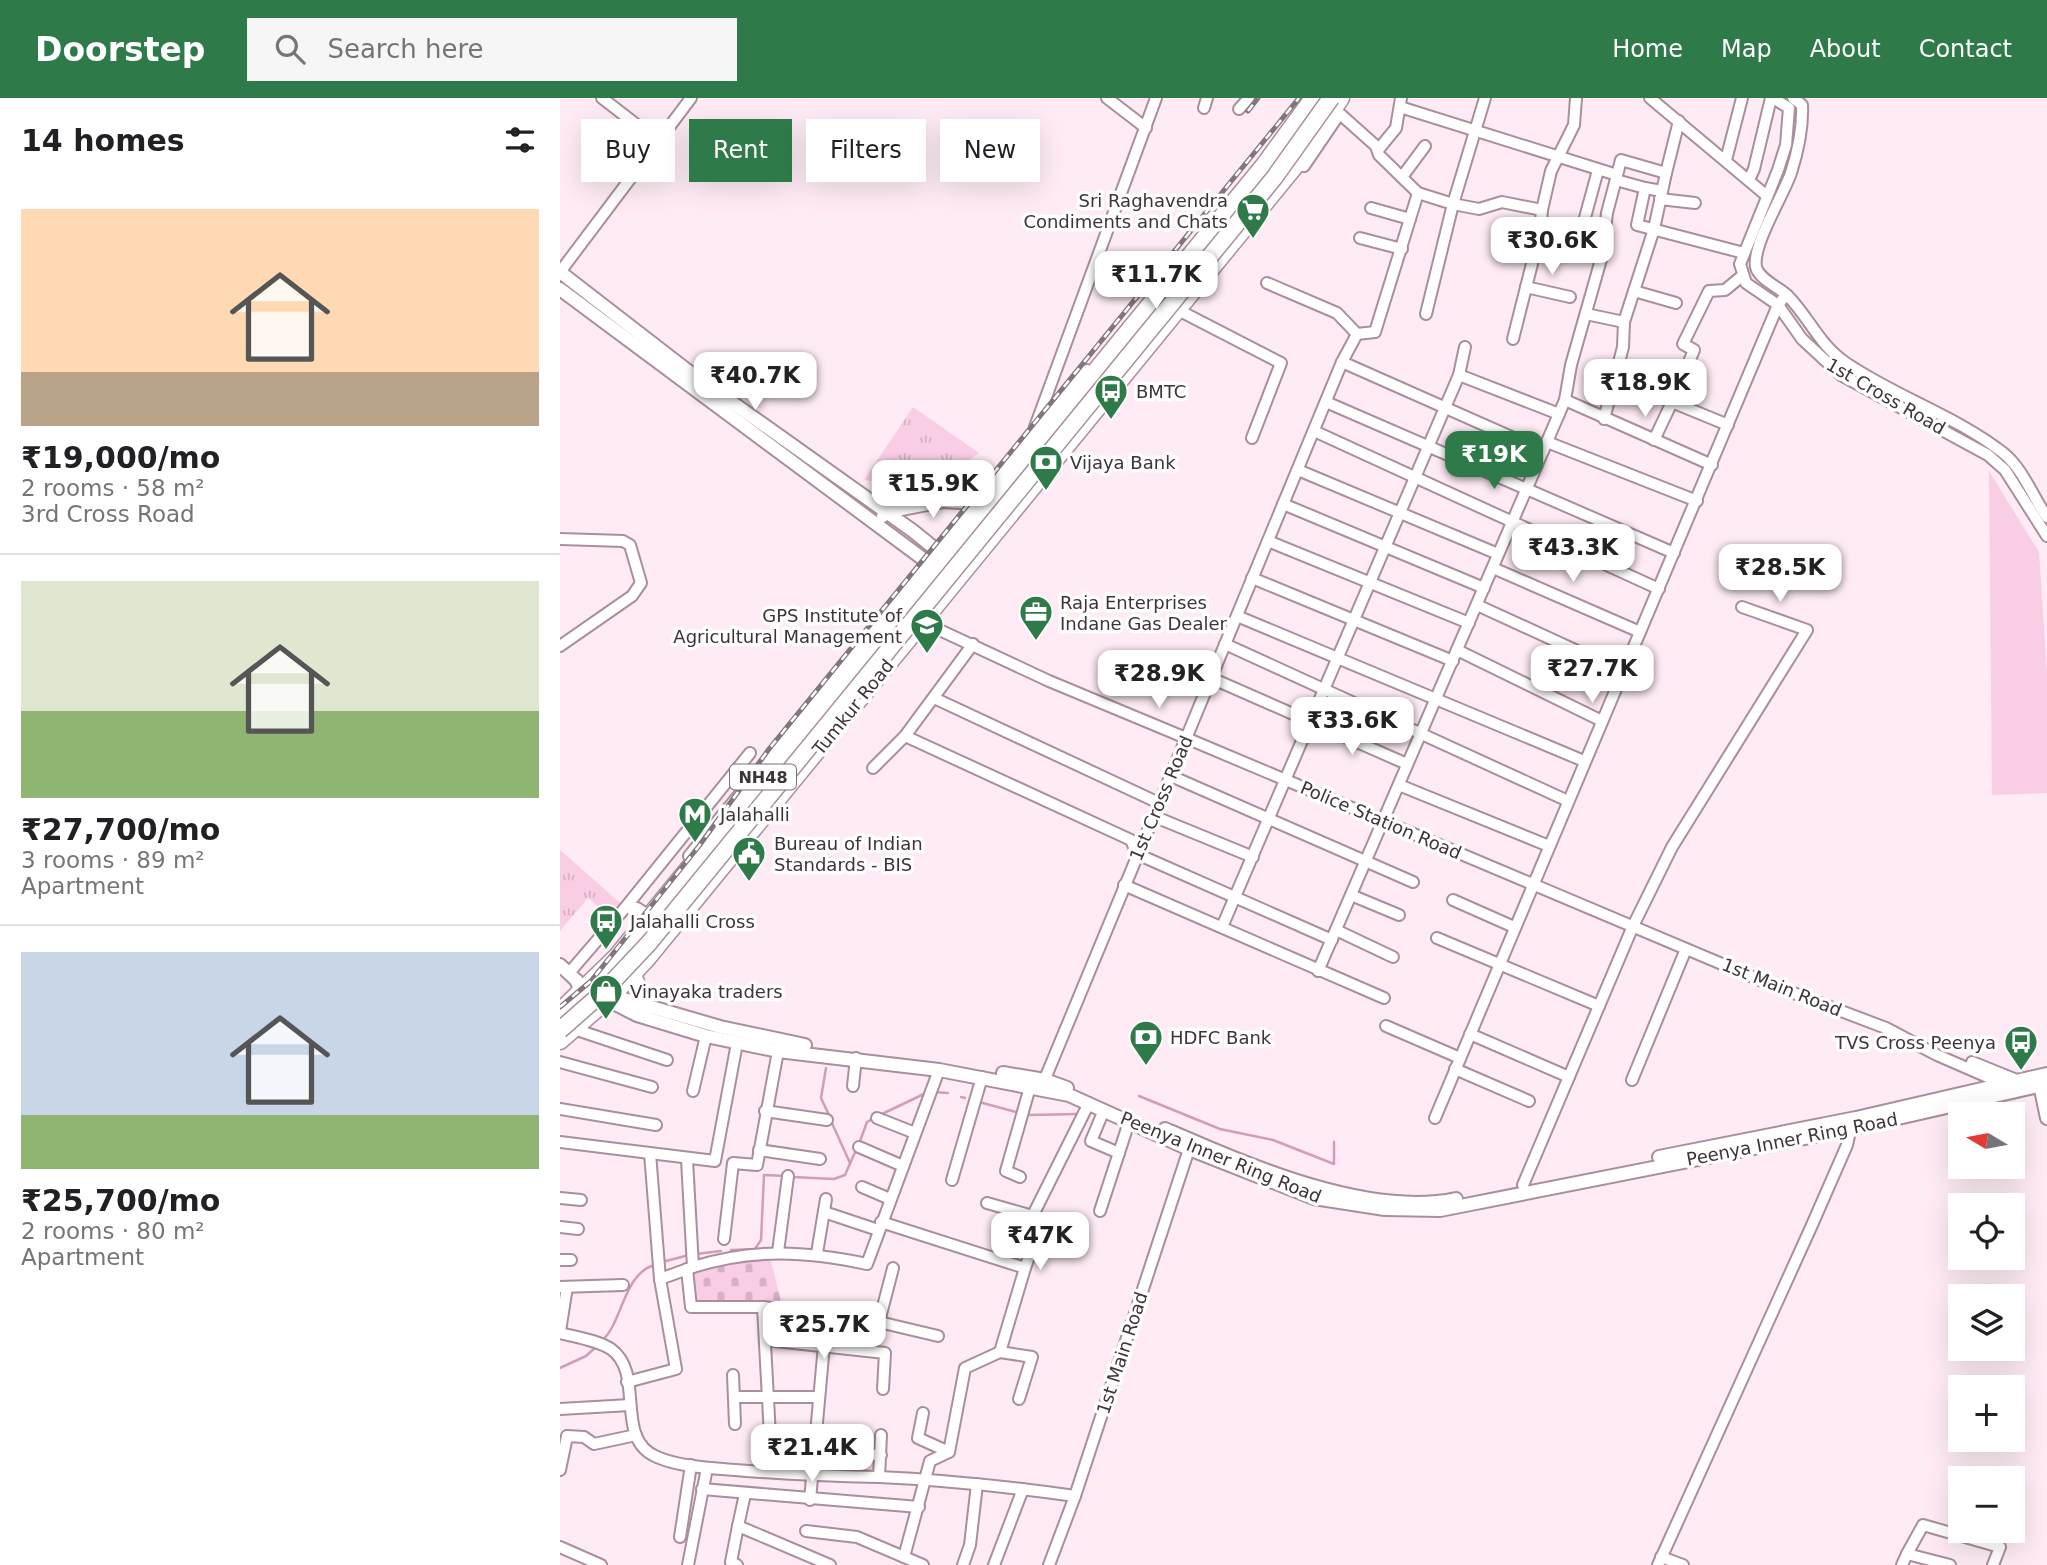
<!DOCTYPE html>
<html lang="en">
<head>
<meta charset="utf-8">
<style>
	:root { --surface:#fff; --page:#f6f6f6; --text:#202124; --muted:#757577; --line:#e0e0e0; --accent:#2e7a49 }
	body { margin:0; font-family:"DejaVu Sans",sans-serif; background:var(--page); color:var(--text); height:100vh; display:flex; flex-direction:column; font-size:26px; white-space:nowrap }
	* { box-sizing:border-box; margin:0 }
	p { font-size:23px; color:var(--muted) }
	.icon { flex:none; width:38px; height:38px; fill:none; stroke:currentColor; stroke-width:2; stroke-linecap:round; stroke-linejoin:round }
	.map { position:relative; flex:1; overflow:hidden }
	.details { display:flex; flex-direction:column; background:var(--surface); width:560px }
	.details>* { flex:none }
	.guide { position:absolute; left:21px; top:21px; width:665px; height:63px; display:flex; gap:14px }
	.needle { width:46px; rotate:280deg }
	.buttons { position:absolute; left:1388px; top:1004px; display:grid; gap:14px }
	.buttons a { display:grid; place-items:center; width:77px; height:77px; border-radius:0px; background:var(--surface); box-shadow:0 7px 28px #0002; font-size:35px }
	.price { position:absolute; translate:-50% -60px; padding:0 16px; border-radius:14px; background:#fff; color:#222; font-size:23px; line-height:46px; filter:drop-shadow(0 2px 4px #0008) }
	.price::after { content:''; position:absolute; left:50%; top:42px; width:21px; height:16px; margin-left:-10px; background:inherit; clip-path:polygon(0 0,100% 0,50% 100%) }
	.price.current { background:var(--accent); color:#fff }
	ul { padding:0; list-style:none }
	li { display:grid; align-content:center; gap:14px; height:371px; padding:0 21px }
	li+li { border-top:2px solid var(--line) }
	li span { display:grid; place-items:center; height:217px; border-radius:0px; color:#555 }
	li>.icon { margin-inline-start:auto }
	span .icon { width:126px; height:126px; fill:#fffc; stroke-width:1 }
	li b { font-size:30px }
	h2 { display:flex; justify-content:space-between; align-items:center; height:84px; padding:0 21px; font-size:30px }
	.tag { padding:0 24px; border-radius:0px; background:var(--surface); box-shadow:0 7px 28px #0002; font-size:24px; line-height:63px }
	.tag.current { background:var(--accent); color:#fff }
	header { display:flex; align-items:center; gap:42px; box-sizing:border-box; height:98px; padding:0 35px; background:var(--accent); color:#fff }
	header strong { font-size:33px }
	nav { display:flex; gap:38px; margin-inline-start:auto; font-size:24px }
	.search { width:490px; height:63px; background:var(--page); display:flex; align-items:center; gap:18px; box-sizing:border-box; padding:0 24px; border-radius:0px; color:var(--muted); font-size:26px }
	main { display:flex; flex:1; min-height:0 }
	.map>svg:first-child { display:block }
	.grass { fill:url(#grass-tufts) }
	.cemetery { fill:url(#cemetery-stones) }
	.park { fill:#f9cee5 }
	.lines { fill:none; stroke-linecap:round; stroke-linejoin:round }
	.stream { stroke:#d19db9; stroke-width:2.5 }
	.minor-casing { stroke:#aa8e9d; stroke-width:14 }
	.major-casing { stroke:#aa8e9d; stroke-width:16 }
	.highway-casing { stroke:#aa8e9d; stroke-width:19 }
	.minor { stroke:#fff; stroke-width:10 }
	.major { stroke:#fff; stroke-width:12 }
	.highway { stroke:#fff; stroke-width:16 }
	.rail-casing { stroke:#83757d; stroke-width:5 }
	.rail { stroke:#fefefe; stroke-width:2.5; stroke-dasharray:8; stroke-linecap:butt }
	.highway-bridge-casing { stroke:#aa8e9d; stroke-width:19; stroke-linecap:butt }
	.highway-bridge { stroke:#fff; stroke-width:16 }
	.labels { text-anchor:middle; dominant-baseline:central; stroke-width:7; stroke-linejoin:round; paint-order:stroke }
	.shield { fill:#fefefe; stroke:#787074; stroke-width:2 }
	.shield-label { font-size:16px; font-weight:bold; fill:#3e3339 }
	.poi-label { font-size:18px; fill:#3e3339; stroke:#fefefe; text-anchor:start }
	.street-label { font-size:18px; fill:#3e3339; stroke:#fefefe }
</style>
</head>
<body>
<header>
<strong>Doorstep</strong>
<div class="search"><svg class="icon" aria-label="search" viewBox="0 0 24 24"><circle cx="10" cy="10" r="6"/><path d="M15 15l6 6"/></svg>Search here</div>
<nav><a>Home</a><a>Map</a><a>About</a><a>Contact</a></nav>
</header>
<main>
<section class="details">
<h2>14 homes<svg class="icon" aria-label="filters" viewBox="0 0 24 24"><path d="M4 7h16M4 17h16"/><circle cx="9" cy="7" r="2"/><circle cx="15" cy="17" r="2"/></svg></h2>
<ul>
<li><span style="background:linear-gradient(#ffd9b3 75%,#b9a48a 0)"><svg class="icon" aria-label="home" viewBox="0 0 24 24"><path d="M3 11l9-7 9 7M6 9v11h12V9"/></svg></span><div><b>₹19,000/mo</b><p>2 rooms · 58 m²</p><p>3rd Cross Road</p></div></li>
<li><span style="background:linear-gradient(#dfe7d0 60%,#8fb573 0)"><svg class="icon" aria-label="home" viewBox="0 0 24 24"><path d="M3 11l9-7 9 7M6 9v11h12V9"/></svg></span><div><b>₹27,700/mo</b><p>3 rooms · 89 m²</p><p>Apartment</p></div></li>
<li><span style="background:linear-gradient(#c9d6e8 75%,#8fb573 0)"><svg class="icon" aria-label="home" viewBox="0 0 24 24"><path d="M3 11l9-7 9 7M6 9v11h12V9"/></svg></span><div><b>₹25,700/mo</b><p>2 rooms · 80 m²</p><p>Apartment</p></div></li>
</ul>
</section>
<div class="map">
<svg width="1487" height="1467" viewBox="0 0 1487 1467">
	<defs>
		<pattern id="grass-tufts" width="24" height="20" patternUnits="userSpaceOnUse" patternTransform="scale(1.75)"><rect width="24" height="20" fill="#f9cee5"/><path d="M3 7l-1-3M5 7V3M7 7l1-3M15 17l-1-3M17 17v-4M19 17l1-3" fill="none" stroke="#d6b1c5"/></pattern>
		<pattern id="cemetery-stones" width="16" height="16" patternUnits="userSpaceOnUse" patternTransform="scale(1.75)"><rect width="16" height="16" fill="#f9cee5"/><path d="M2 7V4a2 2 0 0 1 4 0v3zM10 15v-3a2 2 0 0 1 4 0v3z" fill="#d6b1c5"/></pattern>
	</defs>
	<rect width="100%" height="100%" fill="#feebf5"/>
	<g class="grass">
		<path d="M353,309L419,355C385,381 346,390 304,382Z"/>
		<path d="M0,752L66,810L55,823L28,800L0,833Z"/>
	</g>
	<path class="cemetery" d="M210,1160L222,1207L128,1209L125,1170Z"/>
	<path class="park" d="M1429,373L1479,454L1487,574V695L1432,697Z"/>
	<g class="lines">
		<g class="stream">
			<path d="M266,970L261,1000L269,1017"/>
			<path d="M374,994L388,995"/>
			<path d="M579,998L660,1031L713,1042L774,1066V1044"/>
			<path d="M401,999L405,1000"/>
			<path d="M419,1004L456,1014"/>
			<path d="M320,1017L368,994"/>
			<path d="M469,1017L518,1016"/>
			<path d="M271,1023L290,1065"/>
			<path d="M299,1046L307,1024L314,1020"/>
			<path d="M233,1079L274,1081L285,1077L296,1052"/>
			<path d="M171,1152L195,1151L201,1142L204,1077L226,1078"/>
			<path d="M136,1156L161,1153"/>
			<path d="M106,1163L129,1157"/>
			<path d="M42,1243C63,1223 63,1177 94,1167"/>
			<path d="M0,1270L26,1258L37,1248"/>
		</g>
		<defs>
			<g id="minor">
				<path d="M42,0L99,44"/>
				<path d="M547,0L586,30"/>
				<path d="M925,0L893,106L919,111L942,104L982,112L980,134L953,241"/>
				<path d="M1090,0L1207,98"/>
				<path d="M1213,0L1229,10L1226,47L1218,72L1180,166L1186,185L1218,207L1242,241L1281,277L1428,357L1445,372L1487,438"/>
				<path d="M1233,0L1242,7C1243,29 1238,53 1231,75C1223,98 1192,147 1196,169C1199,181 1218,189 1227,197C1249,219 1259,247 1286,265C1336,299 1394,317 1442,354C1463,370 1472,398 1487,419"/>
				<path d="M840,9L1057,77"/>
				<path d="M644,10L647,0"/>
				<path d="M679,11L689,0"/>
				<path d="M779,15L816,48L819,57L858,95L893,106L866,216"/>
				<path d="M818,52L836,30L841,0"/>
				<path d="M1166,62L1182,0"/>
				<path d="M744,68L776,21"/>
				<path d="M842,79L865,48"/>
				<path d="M1056,82L1085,90"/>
				<path d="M1189,82L1194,71L1211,0"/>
				<path d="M1102,93L1085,90L1077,127L1184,155"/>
				<path d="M1100,101L1135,105"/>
				<path d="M811,110L850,121"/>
				<path d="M982,112L991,73L1014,27L1016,0"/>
				<path d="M800,140L842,151"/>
				<path d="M1017,149L1038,72"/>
				<path d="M0,174L131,0"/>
				<path d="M707,185L777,215L797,236L815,234L858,95"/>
				<path d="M966,189L1010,199"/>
				<path d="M1074,193L1116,205"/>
				<path d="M622,214L721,265L692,340"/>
				<path d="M1026,216L1064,224"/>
				<path d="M782,264L983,353"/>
				<path d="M899,277L999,316"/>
				<path d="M1005,302L1152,367"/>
				<path d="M766,304L1114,455"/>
				<path d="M1044,321L1063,249L1064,224L1094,131L1106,75"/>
				<path d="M1168,327L1112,304L1134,252L1123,246L1149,193L1165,192L1182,178"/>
				<path d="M475,329L596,0"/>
				<path d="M754,333L1099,491"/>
				<path d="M1094,342L1112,304"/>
				<path d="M987,344L1137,403"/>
				<path d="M738,372L938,456"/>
				<path d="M723,406L924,490"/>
				<path d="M0,441L63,443L70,447L81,485L72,498L0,548"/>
				<path d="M708,443L909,525"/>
				<path d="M933,470L1080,534"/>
				<path d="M692,480L893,563"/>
				<path d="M917,507L1063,574"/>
				<path d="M677,518L1024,663"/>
				<path d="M358,522L489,583L626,640L1207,885L1326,930L1377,957L1446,987"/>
				<path d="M413,546L345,638L571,742L577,756L772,842"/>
				<path d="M665,546L1008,703"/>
				<path d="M897,552L1042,623"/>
				<path d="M651,580L847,666"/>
				<path d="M374,600L599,705"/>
				<path d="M313,670L345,638"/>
				<path d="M611,678L853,784"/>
				<path d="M839,687L989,748"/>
				<path d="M593,718L693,759"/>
				<path d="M129,758L527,272"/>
				<path d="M564,787L824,900"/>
				<path d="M791,797L839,817"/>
				<path d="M893,802L954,829"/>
				<path d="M65,810L190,655"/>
				<path d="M662,829L899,277L905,249"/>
				<path d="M776,832L833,859"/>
				<path d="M877,840L1039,908"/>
				<path d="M758,873L1005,302L1011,267L1042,158L1047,115L1061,62L1106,75L1119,23"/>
				<path d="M9,875L65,810H77L83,814"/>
				<path d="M826,928L900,960"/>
				<path d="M20,933L107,962"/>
				<path d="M910,936L1009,979"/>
				<path d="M0,964L92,989"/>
				<path d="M1412,964L1459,983"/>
				<path d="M895,971L969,1003"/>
				<path d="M1072,982L1126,851"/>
				<path d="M293,988L296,960"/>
				<path d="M482,988L782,264L797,236"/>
				<path d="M133,993L146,938"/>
				<path d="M0,1011L96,1027"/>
				<path d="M544,1012L531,1043L559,1055"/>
				<path d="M205,1013L267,1022"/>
				<path d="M317,1020L355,1035"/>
				<path d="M875,1020L1218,207L1226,197"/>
				<path d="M0,1044L155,1063L177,945"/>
				<path d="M299,1049L343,1068"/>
				<path d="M199,1052L260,1061"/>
				<path d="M460,1079L446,1073L470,989"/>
				<path d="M392,1082L422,979"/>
				<path d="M963,1087L1073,828L1112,749L1247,532L1182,509"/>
				<path d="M302,1089L330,1101"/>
				<path d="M0,1100L21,1102"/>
				<path d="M427,1105L476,1119"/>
				<path d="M540,1113L569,1024"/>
				<path d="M264,1114L318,1132"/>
				<path d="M321,1124L465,1170L480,1128L474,1115L529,1005"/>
				<path d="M0,1129L18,1131"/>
				<path d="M164,1141L173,1065L197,1067L218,953"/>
				<path d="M218,1154L228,1078"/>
				<path d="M257,1155L266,1101"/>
				<path d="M0,1162H11"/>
				<path d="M133,1169C194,1150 246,1153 307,1166L379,972"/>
				<path d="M127,1171L131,1209H203"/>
				<path d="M100,1181L133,1169L127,1062"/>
				<path d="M0,1189L63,1187"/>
				<path d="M319,1224L333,1170"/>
				<path d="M0,1233L7,1189"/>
				<path d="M0,1235C16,1239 37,1242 51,1251C86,1276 53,1341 97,1359C120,1369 150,1370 175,1372C223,1376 271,1378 319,1379C384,1382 451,1389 515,1398"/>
				<path d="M206,1242L325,1255L323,1291"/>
				<path d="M440,1254L465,1170"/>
				<path d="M173,1277L175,1326"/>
				<path d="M67,1284L116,1271L100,1181L90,1055"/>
				<path d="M174,1299H259"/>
				<path d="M0,1311L70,1307"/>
				<path d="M363,1315L358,1340L389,1354"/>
				<path d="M210,1338L203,1209L319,1224L378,1238"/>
				<path d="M254,1356L321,1357"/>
				<path d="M0,1372L7,1338L24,1339L34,1346L76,1337"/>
				<path d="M319,1379L321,1337"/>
				<path d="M142,1391L359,1409"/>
				<path d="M185,1396L178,1428L270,1467"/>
				<path d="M250,1402L264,1247"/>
				<path d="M246,1433L297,1439L363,1467"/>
				<path d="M120,1439L131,1367"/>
				<path d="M0,1449L41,1467"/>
				<path d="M1347,1456L1363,1427L1440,1449L1433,1467"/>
				<path d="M344,1459L370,1363L389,1354L405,1270L440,1254L472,1259L459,1301"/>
				<path d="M1101,1459L1123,1467"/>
				<path d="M128,1467L147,1370"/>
				<path d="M177,1467L171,1464L178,1428"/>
				<path d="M403,1467L410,1447L417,1386"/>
				<path d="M434,1467L463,1391"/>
				<path d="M489,1467L515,1398L631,1045"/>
				<path d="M1098,1467L1252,1127L1287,1047L1292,1024"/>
				<path d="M1342,1467L1347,1456L1390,1467"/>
			</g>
			<g id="major">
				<path d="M0,174L128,273L353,433L390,463"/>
				<path d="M0,191L382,475"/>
				<path d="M323,418L326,414L383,403L417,405"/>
				<path d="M0,867L17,883"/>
				<path d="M17,883L18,887L77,917L146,938L218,953L379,972L509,997L629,1051L754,1100L825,1111L880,1112L1290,1031L1487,986"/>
				<path d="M50,897L160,929L245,947"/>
				<path d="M443,975L485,982L507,990"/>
				<path d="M1479,982L1487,1020"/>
				<path d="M605,1031C686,1066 807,1120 896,1101"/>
				<path d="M1099,1059L1296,1020L1487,976"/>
			</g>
			<g id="highway">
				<path d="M73,877L86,908"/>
				<path d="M0,913L56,859L704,67L753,0"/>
				<path d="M0,943L52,898L87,861L737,66L781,0"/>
			</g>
		</defs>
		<use href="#minor" class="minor-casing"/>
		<use href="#major" class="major-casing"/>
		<use href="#highway" class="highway-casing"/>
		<use href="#minor" class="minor"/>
		<use href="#major" class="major"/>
		<use href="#highway" class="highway"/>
		<defs>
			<g id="rail">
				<path d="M688,13L698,0"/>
				<path d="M0,909L31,883L139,748L209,651L739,0"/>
			</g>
		</defs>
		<use href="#rail" class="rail-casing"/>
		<use href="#rail" class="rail"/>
		<defs>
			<path id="highway-bridge" d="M0,932L41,896L89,845L714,80L771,0"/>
		</defs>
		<use href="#highway-bridge" class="highway-bridge-casing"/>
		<use href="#highway-bridge" class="highway-bridge"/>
	</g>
	<defs>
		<symbol id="supermarket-pin" viewBox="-11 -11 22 30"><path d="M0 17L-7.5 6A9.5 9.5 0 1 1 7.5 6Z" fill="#2e7a49" stroke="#fefefe"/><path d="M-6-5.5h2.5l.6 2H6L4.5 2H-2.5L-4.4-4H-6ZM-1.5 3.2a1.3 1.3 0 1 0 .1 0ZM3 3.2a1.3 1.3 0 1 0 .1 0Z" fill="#fff"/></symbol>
		<symbol id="bus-pin" viewBox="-11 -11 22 30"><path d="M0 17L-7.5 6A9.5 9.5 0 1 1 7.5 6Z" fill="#2e7a49" stroke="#fefefe"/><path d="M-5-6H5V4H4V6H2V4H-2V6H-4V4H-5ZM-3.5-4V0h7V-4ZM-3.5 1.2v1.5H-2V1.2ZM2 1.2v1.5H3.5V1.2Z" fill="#fff"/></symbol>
		<symbol id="bank-pin" viewBox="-11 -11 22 30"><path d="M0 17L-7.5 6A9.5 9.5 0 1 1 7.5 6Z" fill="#2e7a49" stroke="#fefefe"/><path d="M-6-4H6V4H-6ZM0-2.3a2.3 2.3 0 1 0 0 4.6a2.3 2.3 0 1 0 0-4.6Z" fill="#fff"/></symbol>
		<symbol id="office-pin" viewBox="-11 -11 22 30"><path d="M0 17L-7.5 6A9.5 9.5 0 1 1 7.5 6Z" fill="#2e7a49" stroke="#fefefe"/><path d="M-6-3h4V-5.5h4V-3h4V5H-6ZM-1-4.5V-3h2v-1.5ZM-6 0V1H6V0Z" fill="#fff"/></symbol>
		<symbol id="university-pin" viewBox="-11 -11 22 30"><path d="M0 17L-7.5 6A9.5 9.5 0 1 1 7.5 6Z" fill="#2e7a49" stroke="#fefefe"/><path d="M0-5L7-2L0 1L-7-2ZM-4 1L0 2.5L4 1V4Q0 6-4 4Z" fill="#fff"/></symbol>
		<symbol id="metro-pin" viewBox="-11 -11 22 30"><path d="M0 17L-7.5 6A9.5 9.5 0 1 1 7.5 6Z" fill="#2e7a49" stroke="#fefefe"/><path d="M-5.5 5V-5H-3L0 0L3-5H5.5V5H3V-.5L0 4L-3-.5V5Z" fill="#fff"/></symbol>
		<symbol id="civic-pin" viewBox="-11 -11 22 30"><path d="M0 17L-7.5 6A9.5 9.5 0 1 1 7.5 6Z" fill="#2e7a49" stroke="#fefefe"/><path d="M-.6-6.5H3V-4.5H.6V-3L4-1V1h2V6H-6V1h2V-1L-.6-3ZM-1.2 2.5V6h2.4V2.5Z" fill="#fff"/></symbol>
		<symbol id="shop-pin" viewBox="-11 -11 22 30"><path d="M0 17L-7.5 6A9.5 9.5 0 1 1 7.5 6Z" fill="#2e7a49" stroke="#fefefe"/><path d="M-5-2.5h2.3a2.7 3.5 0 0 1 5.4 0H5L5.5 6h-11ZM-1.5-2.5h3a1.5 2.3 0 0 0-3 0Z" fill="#fff"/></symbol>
	</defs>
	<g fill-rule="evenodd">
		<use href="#supermarket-pin" x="674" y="93" width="38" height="52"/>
		<use href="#bus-pin" x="532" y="274" width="38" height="52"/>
		<use href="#bank-pin" x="467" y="345" width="38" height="52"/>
		<use href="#office-pin" x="457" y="495" width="38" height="52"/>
		<use href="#university-pin" x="348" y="508" width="38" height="52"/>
		<use href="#metro-pin" x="116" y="697" width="38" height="52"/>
		<use href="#civic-pin" x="170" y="736" width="38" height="52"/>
		<use href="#bus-pin" x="27" y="804" width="38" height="52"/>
		<use href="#shop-pin" x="27" y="874" width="38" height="52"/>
		<use href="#bank-pin" x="567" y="920" width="38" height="52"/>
		<use href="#bus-pin" x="1442" y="925" width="38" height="52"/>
	</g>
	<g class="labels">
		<rect class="shield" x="170" y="666.5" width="66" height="25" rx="5"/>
		<g class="shield-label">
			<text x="203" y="679">NH48</text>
		</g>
		<g class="poi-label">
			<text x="668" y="102" text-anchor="end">Sri Raghavendra<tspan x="668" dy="21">Condiments and Chats</tspan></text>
			<text x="576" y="293">BMTC</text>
			<text x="510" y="364">Vijaya Bank</text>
			<text x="500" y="504">Raja Enterprises<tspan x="500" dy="21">Indane Gas Dealer</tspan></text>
			<text x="342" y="517" text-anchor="end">GPS Institute of<tspan x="342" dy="21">Agricultural Management</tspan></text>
			<text x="160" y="716">Jalahalli</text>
			<text x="214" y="745">Bureau of Indian<tspan x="214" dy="21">Standards - BIS</tspan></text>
			<text x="70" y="823">Jalahalli Cross</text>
			<text x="70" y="893">Vinayaka traders</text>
			<text x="610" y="939">HDFC Bank</text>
			<text x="1436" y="944" text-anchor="end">TVS Cross Peenya</text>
		</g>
		<g class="street-label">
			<text transform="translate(1326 298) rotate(30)">1st Cross Road</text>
			<text transform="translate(293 609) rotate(-51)">Tumkur Road</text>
			<text transform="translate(601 700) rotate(-67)">1st Cross Road</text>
			<text transform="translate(821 722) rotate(23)">Police Station Road</text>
			<text transform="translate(1222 889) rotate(22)">1st Main Road</text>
			<text transform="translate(1232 1041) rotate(-11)">Peenya Inner Ring Road</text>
			<text transform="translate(661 1059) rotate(22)">Peenya Inner Ring Road</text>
			<text transform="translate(562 1255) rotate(-72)">1st Main Road</text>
		</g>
	</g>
</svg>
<div class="buttons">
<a><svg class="needle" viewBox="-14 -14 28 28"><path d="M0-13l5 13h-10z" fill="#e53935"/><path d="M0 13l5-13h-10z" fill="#757577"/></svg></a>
<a><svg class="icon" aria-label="locate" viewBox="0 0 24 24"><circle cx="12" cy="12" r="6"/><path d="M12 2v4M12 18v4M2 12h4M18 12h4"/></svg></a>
<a><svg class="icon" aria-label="layers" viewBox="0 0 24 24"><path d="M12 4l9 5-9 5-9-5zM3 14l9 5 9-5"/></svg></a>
<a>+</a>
<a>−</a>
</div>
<b class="price" style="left:992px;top:179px">₹30.6K</b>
<b class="price" style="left:596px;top:213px">₹11.7K</b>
<b class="price" style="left:195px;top:314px">₹40.7K</b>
<b class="price" style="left:1085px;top:321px">₹18.9K</b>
<b class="price current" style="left:934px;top:393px">₹19K</b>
<b class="price" style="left:373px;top:422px">₹15.9K</b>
<b class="price" style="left:1013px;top:486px">₹43.3K</b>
<b class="price" style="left:1220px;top:506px">₹28.5K</b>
<b class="price" style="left:1032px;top:607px">₹27.7K</b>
<b class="price" style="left:599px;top:612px">₹28.9K</b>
<b class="price" style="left:792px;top:659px">₹33.6K</b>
<b class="price" style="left:480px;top:1174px">₹47K</b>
<b class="price" style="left:264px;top:1263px">₹25.7K</b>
<b class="price" style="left:252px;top:1386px">₹21.4K</b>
<div class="guide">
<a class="tag">Buy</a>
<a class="tag current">Rent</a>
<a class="tag">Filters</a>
<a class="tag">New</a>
</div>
</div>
</main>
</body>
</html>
